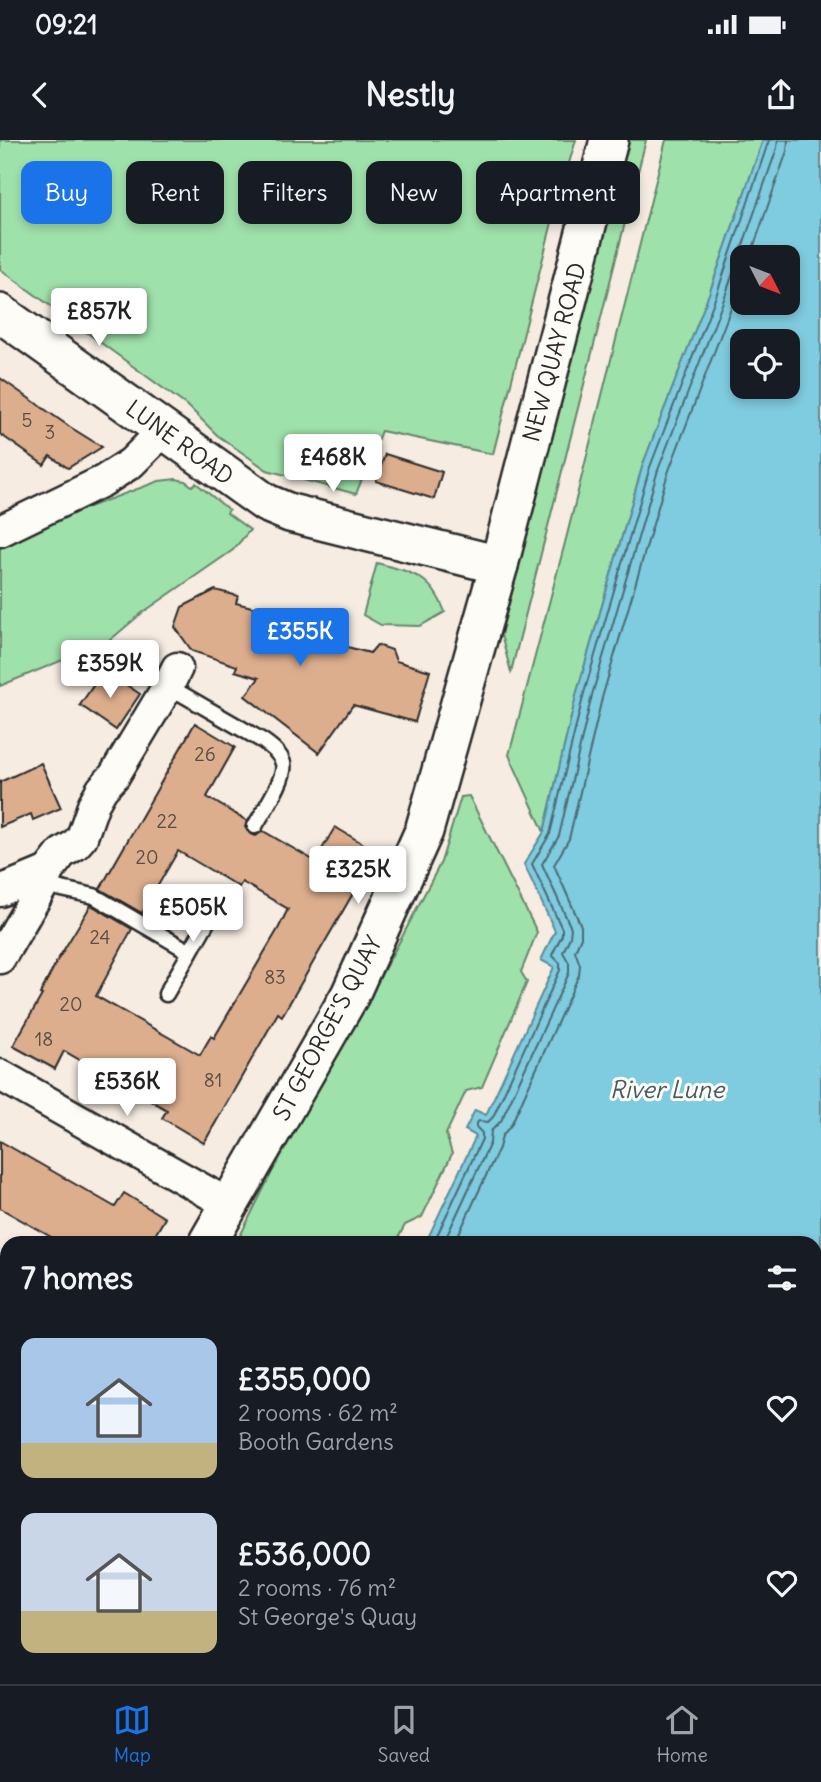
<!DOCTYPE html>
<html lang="en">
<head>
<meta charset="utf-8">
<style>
	:root { --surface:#171b24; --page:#242831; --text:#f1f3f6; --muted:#9ea1a6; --line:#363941; --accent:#1a73e8 }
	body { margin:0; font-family:Delius,sans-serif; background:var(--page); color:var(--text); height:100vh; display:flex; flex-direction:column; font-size:26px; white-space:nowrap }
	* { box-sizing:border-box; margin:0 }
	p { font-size:23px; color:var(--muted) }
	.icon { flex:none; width:38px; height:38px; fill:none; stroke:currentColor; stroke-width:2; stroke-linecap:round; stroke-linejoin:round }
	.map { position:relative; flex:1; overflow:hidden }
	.sheet { position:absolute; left:0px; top:1096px; width:822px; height:450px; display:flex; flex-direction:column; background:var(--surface); border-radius:21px 21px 0 0; box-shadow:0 4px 10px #0003 }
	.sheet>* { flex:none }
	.banner { position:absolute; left:21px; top:21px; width:780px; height:63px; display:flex; gap:14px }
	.needle { width:46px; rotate:132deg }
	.tools { position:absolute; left:730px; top:105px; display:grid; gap:14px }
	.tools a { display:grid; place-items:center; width:70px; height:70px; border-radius:14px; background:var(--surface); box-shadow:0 4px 10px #0003; font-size:35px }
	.price { position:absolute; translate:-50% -60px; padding:0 16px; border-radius:7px; background:#fff; color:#222; font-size:23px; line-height:46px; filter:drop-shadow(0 2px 4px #0008) }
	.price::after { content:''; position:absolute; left:50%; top:42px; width:21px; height:16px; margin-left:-10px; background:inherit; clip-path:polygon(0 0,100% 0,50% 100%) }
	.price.selected { background:var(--accent); color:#fff }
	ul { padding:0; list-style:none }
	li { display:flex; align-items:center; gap:21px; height:175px; padding:0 21px }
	li span { display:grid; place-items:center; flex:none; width:196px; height:140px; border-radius:14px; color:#555 }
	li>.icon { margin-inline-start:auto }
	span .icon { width:84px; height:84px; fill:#fffc; stroke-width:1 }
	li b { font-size:30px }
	h2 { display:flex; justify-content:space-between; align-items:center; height:84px; padding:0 21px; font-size:30px }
	.tag { padding:0 24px; border-radius:14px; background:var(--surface); box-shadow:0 4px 10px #0003; font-size:24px; line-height:63px }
	.tag.selected { background:var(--accent); color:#fff }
	.status { display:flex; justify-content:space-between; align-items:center; height:49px; padding:0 35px; background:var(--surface); direction:ltr }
	.status svg { height:19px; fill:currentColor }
	header { display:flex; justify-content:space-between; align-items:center; height:91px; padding:0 21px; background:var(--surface); font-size:32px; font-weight:700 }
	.tab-bar { display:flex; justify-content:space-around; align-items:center; height:98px; border-top:2px solid var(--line); background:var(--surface); font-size:19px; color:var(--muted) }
	.tab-bar a { display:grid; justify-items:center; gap:4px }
	.tab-bar .selected { color:var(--accent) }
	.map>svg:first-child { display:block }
	.green { fill:#9fe1ab; stroke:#65866b; stroke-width:2 }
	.water { fill:#7fcbdf; stroke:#5d8b97; stroke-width:2; fill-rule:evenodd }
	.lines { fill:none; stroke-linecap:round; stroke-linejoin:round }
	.shore { stroke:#4d6b73; stroke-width:2 }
	.building { fill:#dcae8e; stroke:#2b2b2b; stroke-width:2 }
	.service-casing { stroke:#2b2b2b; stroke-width:19 }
	.minor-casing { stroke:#2b2b2b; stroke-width:35 }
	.tertiary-casing { stroke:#2b2b2b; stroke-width:42 }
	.service { stroke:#fdfcf7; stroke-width:14 }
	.minor { stroke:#fdfcf7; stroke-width:30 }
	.tertiary { stroke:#fdfcf7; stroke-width:37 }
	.labels { text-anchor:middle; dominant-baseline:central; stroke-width:6; stroke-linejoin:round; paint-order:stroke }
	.number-label { font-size:19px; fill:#574c44 }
	.street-label { font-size:23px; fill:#2b2b2b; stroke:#fdfcf7 }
	.water-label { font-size:24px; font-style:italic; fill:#445b61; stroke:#fdfcf7 }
</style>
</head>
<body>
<div class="status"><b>09:21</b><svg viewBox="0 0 49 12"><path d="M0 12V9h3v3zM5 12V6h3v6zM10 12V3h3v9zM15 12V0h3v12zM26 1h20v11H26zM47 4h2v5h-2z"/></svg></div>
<header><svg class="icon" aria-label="back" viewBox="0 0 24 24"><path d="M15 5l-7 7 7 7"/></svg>Nestly<svg class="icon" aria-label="share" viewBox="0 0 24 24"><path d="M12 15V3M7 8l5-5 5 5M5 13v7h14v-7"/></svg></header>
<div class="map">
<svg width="821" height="1544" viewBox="0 0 821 1544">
	<rect width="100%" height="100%" fill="#f6ece2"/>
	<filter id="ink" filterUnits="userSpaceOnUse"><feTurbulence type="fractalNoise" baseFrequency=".0143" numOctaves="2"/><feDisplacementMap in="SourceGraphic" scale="14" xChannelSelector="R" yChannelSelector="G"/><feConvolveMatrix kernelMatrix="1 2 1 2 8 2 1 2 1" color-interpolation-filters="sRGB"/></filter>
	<g filter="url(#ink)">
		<g class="green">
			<path d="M0,0H576L558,59L493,314L381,291L356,354L267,330L217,295L190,268L0,129Z"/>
			<path d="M629,0H646L511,532L501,495Z"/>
			<path d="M666,0H763L709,154L643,324L577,552L544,692L509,615L567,395Z"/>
			<path d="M176,339L185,341L192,346L196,343L229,370L227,373L250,390L233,410L142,473L109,501L0,546V402L40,385L159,341Z"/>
			<path d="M377,423C413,433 431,435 445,472L420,486L381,485L363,475Z"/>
			<path d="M469,656L537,792L521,832L527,842L482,947L466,951L446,994L452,1014L422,1077L405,1085L396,1102H237L272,1032L402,797L441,722L461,657Z"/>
		</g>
		<path class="water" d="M763,0H821V1544H207L210,1538H816V1102H426L476,996L465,990L475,970L486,975L554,827L541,820L555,791L524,724L544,692L577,552L643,324L709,154ZM742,117H788V163H742ZM742,201H788V247H742Z"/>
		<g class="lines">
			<g class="shore">
				<path d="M750,117L787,11L788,0"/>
				<path d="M434,1102L482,999V993L476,987V984L479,981L488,982L493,977L560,830V823L552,815L562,795V789L532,724L550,694L584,553L650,327L716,156L769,0"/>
				<path d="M444,1102L490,1003L491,991L501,981L569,833V823L563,812L570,797L571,788L542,724L559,696L592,555L658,330L724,159L777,8L778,0"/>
				<path d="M455,1102L499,1008L502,996L511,985L579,835L580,825L575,811L581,797V786L554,725L569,699L602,558L668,333L742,139"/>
			</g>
		</g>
		<g class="building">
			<path d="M0,238L70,287L102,307L68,328L50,316L44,325L0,294Z"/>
			<path d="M385,314L442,332L434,359L376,341Z"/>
			<path d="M215,450L238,456L236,463L288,476L284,490L370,513L377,505L392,510L396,521L430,531L415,582L353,565L319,613L245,556L259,538L235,531L237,526L192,511L175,487L182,467Z"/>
			<path d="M104,530L140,554L116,590L80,565Z"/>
			<path d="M195,583L235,607L207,657L247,681L245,687L250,694L256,696L263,691L315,721L335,687L377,712L282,876L278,873L204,1003L162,978L167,970L64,911L55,929L13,906L42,855L40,854L57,821L91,765L132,789L96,856L200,915L211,896L214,898L278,789L288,769L242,742L239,747L178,711L142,773L100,749Z"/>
			<path d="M41,623L61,668L33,680L31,674L0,687V642Z"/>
			<path d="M0,1001L115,1067L124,1053L165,1078L151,1102H60L0,1068Z"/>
		</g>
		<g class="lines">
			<defs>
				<g id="service">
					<path d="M168,546L263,601C271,607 280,613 283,623C287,638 263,671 255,686"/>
					<path d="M43,745L94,756L190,812"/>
					<path d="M166,854L214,770"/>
					<path d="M0,1164L7,1152"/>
				</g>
				<g id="minor">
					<path d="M0,391L103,341L131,323L164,290"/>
					<path d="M0,751L48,731"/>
					<path d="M0,818L43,745L48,731L62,713L75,705L82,697L94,663L102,649L114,636L168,546L177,528"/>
					<path d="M0,935L230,1065"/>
					<path d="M0,1393L7,1397"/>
				</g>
				<g id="tertiary">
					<path d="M0,173L266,363L290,373L499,425"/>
					<path d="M208,1102L350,855L424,691L499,425L609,0"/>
					<path d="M0,1473L7,1460"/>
				</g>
			</defs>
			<use href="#service" class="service-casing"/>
			<use href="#minor" class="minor-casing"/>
			<use href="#tertiary" class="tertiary-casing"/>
			<use href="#service" class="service"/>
			<use href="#minor" class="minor"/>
			<use href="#tertiary" class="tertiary"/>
		</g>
	</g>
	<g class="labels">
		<g class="number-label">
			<text x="27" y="280">5</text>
			<text x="50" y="292">3</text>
			<text x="205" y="614">26</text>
			<text x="167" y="681">22</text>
			<text x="147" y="717">20</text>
			<text x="100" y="797">24</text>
			<text x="275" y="837">83</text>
			<text x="71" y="864">20</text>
			<text x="44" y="899">18</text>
			<text x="213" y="940">81</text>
		</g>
		<g class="street-label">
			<text transform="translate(554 212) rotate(-75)">NEW QUAY ROAD</text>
			<text transform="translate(180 302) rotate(36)">LUNE ROAD</text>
			<text transform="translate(327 888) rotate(-62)">ST GEORGE'S QUAY</text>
		</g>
		<g class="water-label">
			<text x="667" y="949">River Lune</text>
		</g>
	</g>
</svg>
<div class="tools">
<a><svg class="needle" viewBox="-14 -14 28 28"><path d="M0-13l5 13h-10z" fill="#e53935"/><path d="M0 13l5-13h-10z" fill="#9ea1a6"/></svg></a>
<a><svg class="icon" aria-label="locate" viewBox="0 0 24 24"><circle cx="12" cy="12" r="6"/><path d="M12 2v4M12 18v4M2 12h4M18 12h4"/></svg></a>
</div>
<b class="price" style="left:99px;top:208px">£857K</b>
<b class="price" style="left:333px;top:354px">£468K</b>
<b class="price selected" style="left:300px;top:528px">£355K</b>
<b class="price" style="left:110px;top:560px">£359K</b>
<b class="price" style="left:358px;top:766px">£325K</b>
<b class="price" style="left:193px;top:804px">£505K</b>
<b class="price" style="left:127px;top:978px">£536K</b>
<div class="banner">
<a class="tag selected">Buy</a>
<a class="tag">Rent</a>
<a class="tag">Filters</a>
<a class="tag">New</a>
<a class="tag">Apartment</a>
</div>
<section class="sheet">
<h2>7 homes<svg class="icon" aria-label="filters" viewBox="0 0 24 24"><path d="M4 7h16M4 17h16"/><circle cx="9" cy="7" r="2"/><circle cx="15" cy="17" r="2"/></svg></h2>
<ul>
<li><span style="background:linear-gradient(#a9c7e8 75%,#c2b280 0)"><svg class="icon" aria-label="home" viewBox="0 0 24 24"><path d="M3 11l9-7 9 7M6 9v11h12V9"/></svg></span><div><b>£355,000</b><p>2 rooms · 62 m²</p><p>Booth Gardens</p></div><svg class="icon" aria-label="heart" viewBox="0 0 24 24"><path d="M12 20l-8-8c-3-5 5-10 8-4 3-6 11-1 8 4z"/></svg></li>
<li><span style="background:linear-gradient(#c9d6e8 70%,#c2b280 0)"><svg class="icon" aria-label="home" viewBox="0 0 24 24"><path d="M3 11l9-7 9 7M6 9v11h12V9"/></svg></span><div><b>£536,000</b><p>2 rooms · 76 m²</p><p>St George's Quay</p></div><svg class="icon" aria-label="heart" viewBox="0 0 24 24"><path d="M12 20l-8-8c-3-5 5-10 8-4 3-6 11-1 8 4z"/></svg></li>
</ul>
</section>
</div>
<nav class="tab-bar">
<a class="selected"><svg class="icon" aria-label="map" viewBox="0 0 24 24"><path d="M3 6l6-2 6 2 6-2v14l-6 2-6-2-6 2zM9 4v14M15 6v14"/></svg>Map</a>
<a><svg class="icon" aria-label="saved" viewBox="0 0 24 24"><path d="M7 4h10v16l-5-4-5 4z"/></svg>Saved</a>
<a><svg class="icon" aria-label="home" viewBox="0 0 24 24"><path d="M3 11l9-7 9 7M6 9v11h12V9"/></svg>Home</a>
</nav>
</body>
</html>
